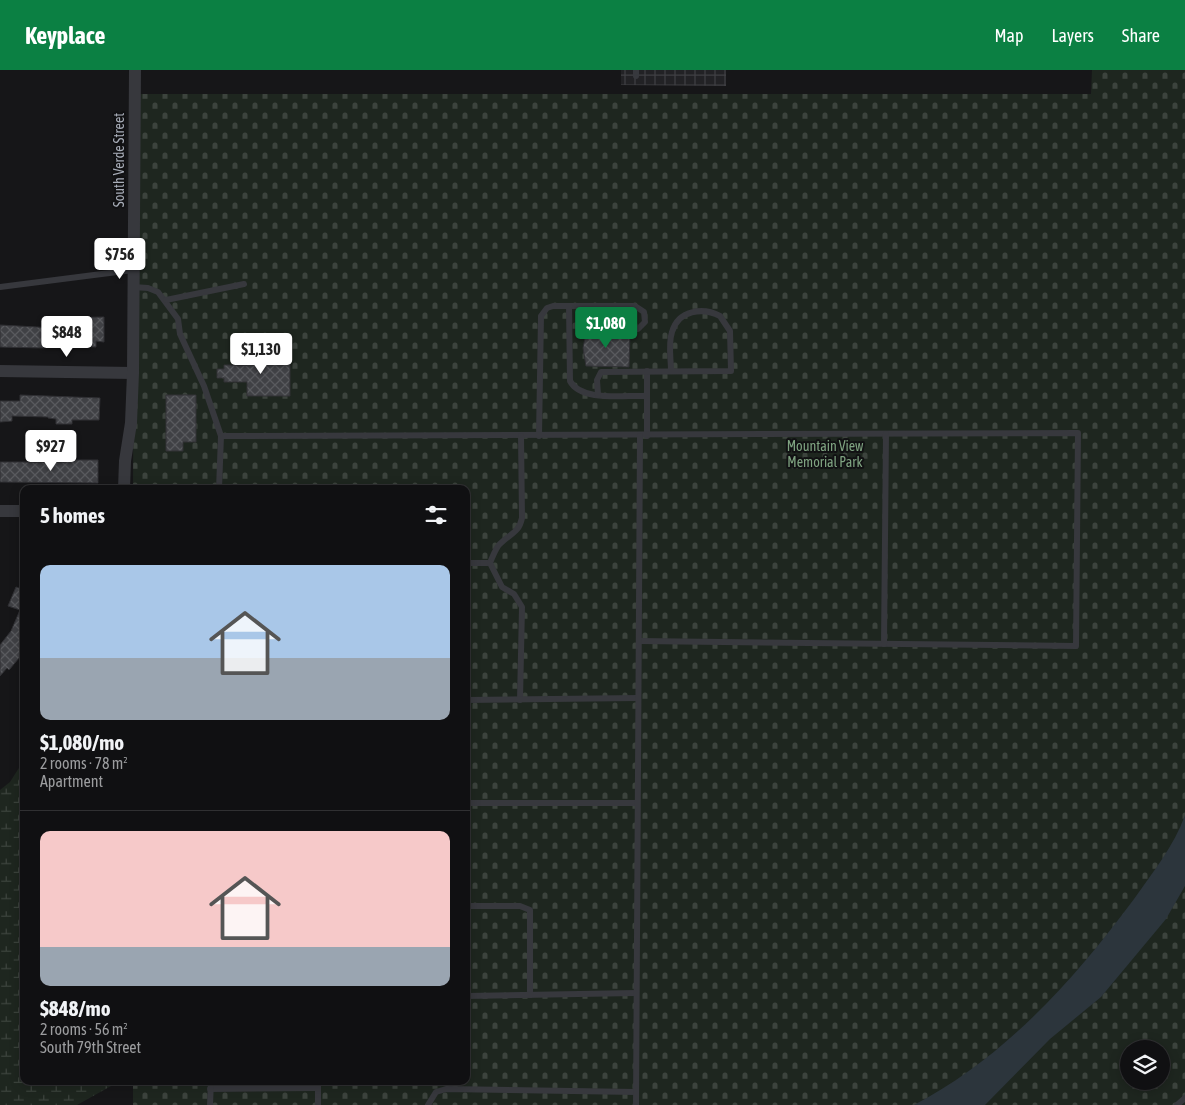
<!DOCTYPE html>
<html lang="en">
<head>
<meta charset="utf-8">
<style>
	:root { --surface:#101012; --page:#1e1e20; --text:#f1f3f6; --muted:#9c9d9f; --line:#303032; --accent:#0b8043 }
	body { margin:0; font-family:"Asap Condensed",sans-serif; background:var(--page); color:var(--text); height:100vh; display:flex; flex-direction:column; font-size:19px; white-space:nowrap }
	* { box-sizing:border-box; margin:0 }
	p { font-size:16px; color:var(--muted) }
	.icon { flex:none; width:28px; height:28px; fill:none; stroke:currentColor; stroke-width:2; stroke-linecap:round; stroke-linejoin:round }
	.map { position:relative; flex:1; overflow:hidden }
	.drawer { position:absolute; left:20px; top:415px; width:450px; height:600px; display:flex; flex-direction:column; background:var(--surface); border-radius:10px; box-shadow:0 2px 12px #0003,0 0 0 1px var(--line) }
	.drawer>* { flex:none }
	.buttons { position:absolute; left:1120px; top:970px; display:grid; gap:10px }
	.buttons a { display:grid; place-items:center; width:50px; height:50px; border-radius:50%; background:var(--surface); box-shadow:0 2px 12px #0003,0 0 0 1px var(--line); font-size:25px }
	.price { position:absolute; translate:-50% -42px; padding:0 11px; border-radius:5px; background:#fff; color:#222; font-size:16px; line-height:32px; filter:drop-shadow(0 1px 2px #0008) }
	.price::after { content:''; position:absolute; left:50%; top:30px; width:15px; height:11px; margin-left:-8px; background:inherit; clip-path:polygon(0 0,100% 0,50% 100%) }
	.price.current { background:var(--accent); color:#fff }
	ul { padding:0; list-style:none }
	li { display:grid; align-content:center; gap:10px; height:265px; padding:0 20px }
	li+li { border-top:1px solid var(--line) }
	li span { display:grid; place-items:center; height:155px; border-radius:10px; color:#555 }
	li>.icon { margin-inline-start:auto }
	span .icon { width:90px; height:90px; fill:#fffc; stroke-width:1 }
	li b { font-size:21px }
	h2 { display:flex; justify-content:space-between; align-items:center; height:60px; padding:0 20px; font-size:21px }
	header { display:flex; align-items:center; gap:30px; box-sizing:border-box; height:70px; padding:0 25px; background:var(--accent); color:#fff }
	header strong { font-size:24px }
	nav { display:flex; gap:28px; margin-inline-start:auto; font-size:18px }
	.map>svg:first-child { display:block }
	.industrial { fill:url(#industrial-grid) }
	.wetland { fill:url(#wetland-marsh) }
	.cemetery { fill:url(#cemetery-stones); fill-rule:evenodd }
	.water { fill:#2c353c }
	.building { fill:url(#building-cross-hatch); stroke:#303034 }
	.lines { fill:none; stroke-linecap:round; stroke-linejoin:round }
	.service { stroke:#37383d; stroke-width:6 }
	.minor { stroke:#37383d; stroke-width:12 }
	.labels { text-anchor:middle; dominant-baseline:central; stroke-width:4; stroke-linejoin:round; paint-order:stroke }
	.street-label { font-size:14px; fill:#a8adb8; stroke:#111113 }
	.park-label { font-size:14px; fill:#7fa381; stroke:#111113 }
</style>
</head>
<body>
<header>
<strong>Keyplace</strong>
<nav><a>Map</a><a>Layers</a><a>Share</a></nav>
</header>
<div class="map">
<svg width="1185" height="1035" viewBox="0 0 1185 1035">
	<defs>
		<pattern id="industrial-grid" width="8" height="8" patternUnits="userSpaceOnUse" patternTransform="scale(1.25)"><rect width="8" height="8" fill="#222225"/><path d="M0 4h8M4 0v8" fill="none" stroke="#3f3f43"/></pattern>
		<pattern id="wetland-marsh" width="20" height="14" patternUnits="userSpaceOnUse" patternTransform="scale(1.25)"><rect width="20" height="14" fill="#1e261f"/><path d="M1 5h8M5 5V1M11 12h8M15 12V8" fill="none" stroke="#3c433d"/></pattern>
		<pattern id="cemetery-stones" width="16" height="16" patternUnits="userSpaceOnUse" patternTransform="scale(1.25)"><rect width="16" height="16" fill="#1e261f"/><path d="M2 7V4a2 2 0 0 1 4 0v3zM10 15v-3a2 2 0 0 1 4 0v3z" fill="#3c433d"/></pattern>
		<pattern id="building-cross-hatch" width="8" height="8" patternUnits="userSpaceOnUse" patternTransform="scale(1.25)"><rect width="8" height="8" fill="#404145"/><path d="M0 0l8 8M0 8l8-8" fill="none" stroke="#595a5e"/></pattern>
	</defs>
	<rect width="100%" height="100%" fill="#161618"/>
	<path class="industrial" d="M621,0H726V16L621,15Z"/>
	<path class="wetland" d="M24,690V1011H120L77,1035H0V720L10,712Z"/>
	<path class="cemetery" d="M1092,0H1185V1035H133V1011H466V419H133L135,24H1091ZM1129,979H1161V1011H1129Z"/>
	<path class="water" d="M1185,745V816L1166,849L1101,927L1050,969L985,1035H914C1004,988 1074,910 1134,829C1153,802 1174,776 1185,745Z"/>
	<g class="building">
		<path d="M104,247V272L96,271V277L44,275V278L0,277V255L55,258L56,248Z"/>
		<path d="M587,258H595L604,264H630L629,297L586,296L583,278Z"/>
		<path d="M290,284V326H247V312H224V308H217V299H224V295H247V285Z"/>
		<path d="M20,325L100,328L99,350H72V354H56V349L48,348V347L12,346V351L0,352V331H20Z"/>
		<path d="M166,325H196V372H183V381H166Z"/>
		<path d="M64,387H73V390H98V413L0,412V392H64Z"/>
		<path d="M16,517L24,520V582L9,600L7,598L0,606V575L11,561L20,540L8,536Z"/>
	</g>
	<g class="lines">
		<g class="service">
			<path d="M636,6V0"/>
			<path d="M0,217L133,200"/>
			<path d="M133,217L148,218L158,222L178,249L180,264L204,316L221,366"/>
			<path d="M166,230L244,214"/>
			<path d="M569,236L570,311C581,332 624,325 646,326"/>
			<path d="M647,301V366"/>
			<path d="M598,325L597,310L601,302L731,301L730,261L720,246C703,237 678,240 672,262C668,274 671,289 671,301"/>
			<path d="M539,366L541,246L547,238L553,236H635L644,242L645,252L638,259H604L596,252L593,236"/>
			<path d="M219,419L221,366L1078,363L1076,576L639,571"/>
			<path d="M466,493H490C493,486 496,476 502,472C512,463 519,462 522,448L521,366"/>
			<path d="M490,493L502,517L514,524L522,537L520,630"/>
			<path d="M884,574L886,364"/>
			<path d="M466,630L638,628"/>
			<path d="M466,733H637"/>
			<path d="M466,836H520L530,840V925"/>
			<path d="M466,926L636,923"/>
			<path d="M210,1019L318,1018"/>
			<path d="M210,1035L211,1011"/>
			<path d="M318,1035V1011"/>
			<path d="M428,1035L436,1022L446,1019L636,1022"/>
			<path d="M636,1035L640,366"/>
			<path d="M1177,1035L1185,1028"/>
		</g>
		<g class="minor">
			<path d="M0,301L133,303"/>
			<path d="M124,419L125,391L131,353L133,303L135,0"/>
			<path d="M0,441H24"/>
		</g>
	</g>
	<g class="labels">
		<g class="street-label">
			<text transform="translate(119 90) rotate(-90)">South Verde Street</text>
		</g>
		<g class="park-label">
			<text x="825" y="376">Mountain View<tspan x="825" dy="16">Memorial Park</tspan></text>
		</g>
	</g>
</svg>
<div class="buttons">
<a><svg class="icon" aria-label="layers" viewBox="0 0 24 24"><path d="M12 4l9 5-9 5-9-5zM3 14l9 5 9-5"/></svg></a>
</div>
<b class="price" style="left:120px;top:210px">$756</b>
<b class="price current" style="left:606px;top:279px">$1,080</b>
<b class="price" style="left:67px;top:288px">$848</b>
<b class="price" style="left:261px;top:305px">$1,130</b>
<b class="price" style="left:51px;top:402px">$927</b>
<section class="drawer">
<h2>5 homes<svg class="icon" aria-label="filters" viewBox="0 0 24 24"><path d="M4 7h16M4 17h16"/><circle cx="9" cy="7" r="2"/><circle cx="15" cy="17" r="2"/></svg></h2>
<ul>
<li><span style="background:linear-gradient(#a9c7e8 60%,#9aa5b1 0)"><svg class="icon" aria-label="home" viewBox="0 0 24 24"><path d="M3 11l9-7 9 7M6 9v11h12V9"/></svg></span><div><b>$1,080/mo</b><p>2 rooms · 78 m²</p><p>Apartment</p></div></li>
<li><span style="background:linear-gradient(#f6c9c9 75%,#9aa5b1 0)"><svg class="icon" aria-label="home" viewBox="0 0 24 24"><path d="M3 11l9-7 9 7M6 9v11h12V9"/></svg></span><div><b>$848/mo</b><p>2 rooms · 56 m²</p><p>South 79th Street</p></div></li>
</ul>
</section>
</div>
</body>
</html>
